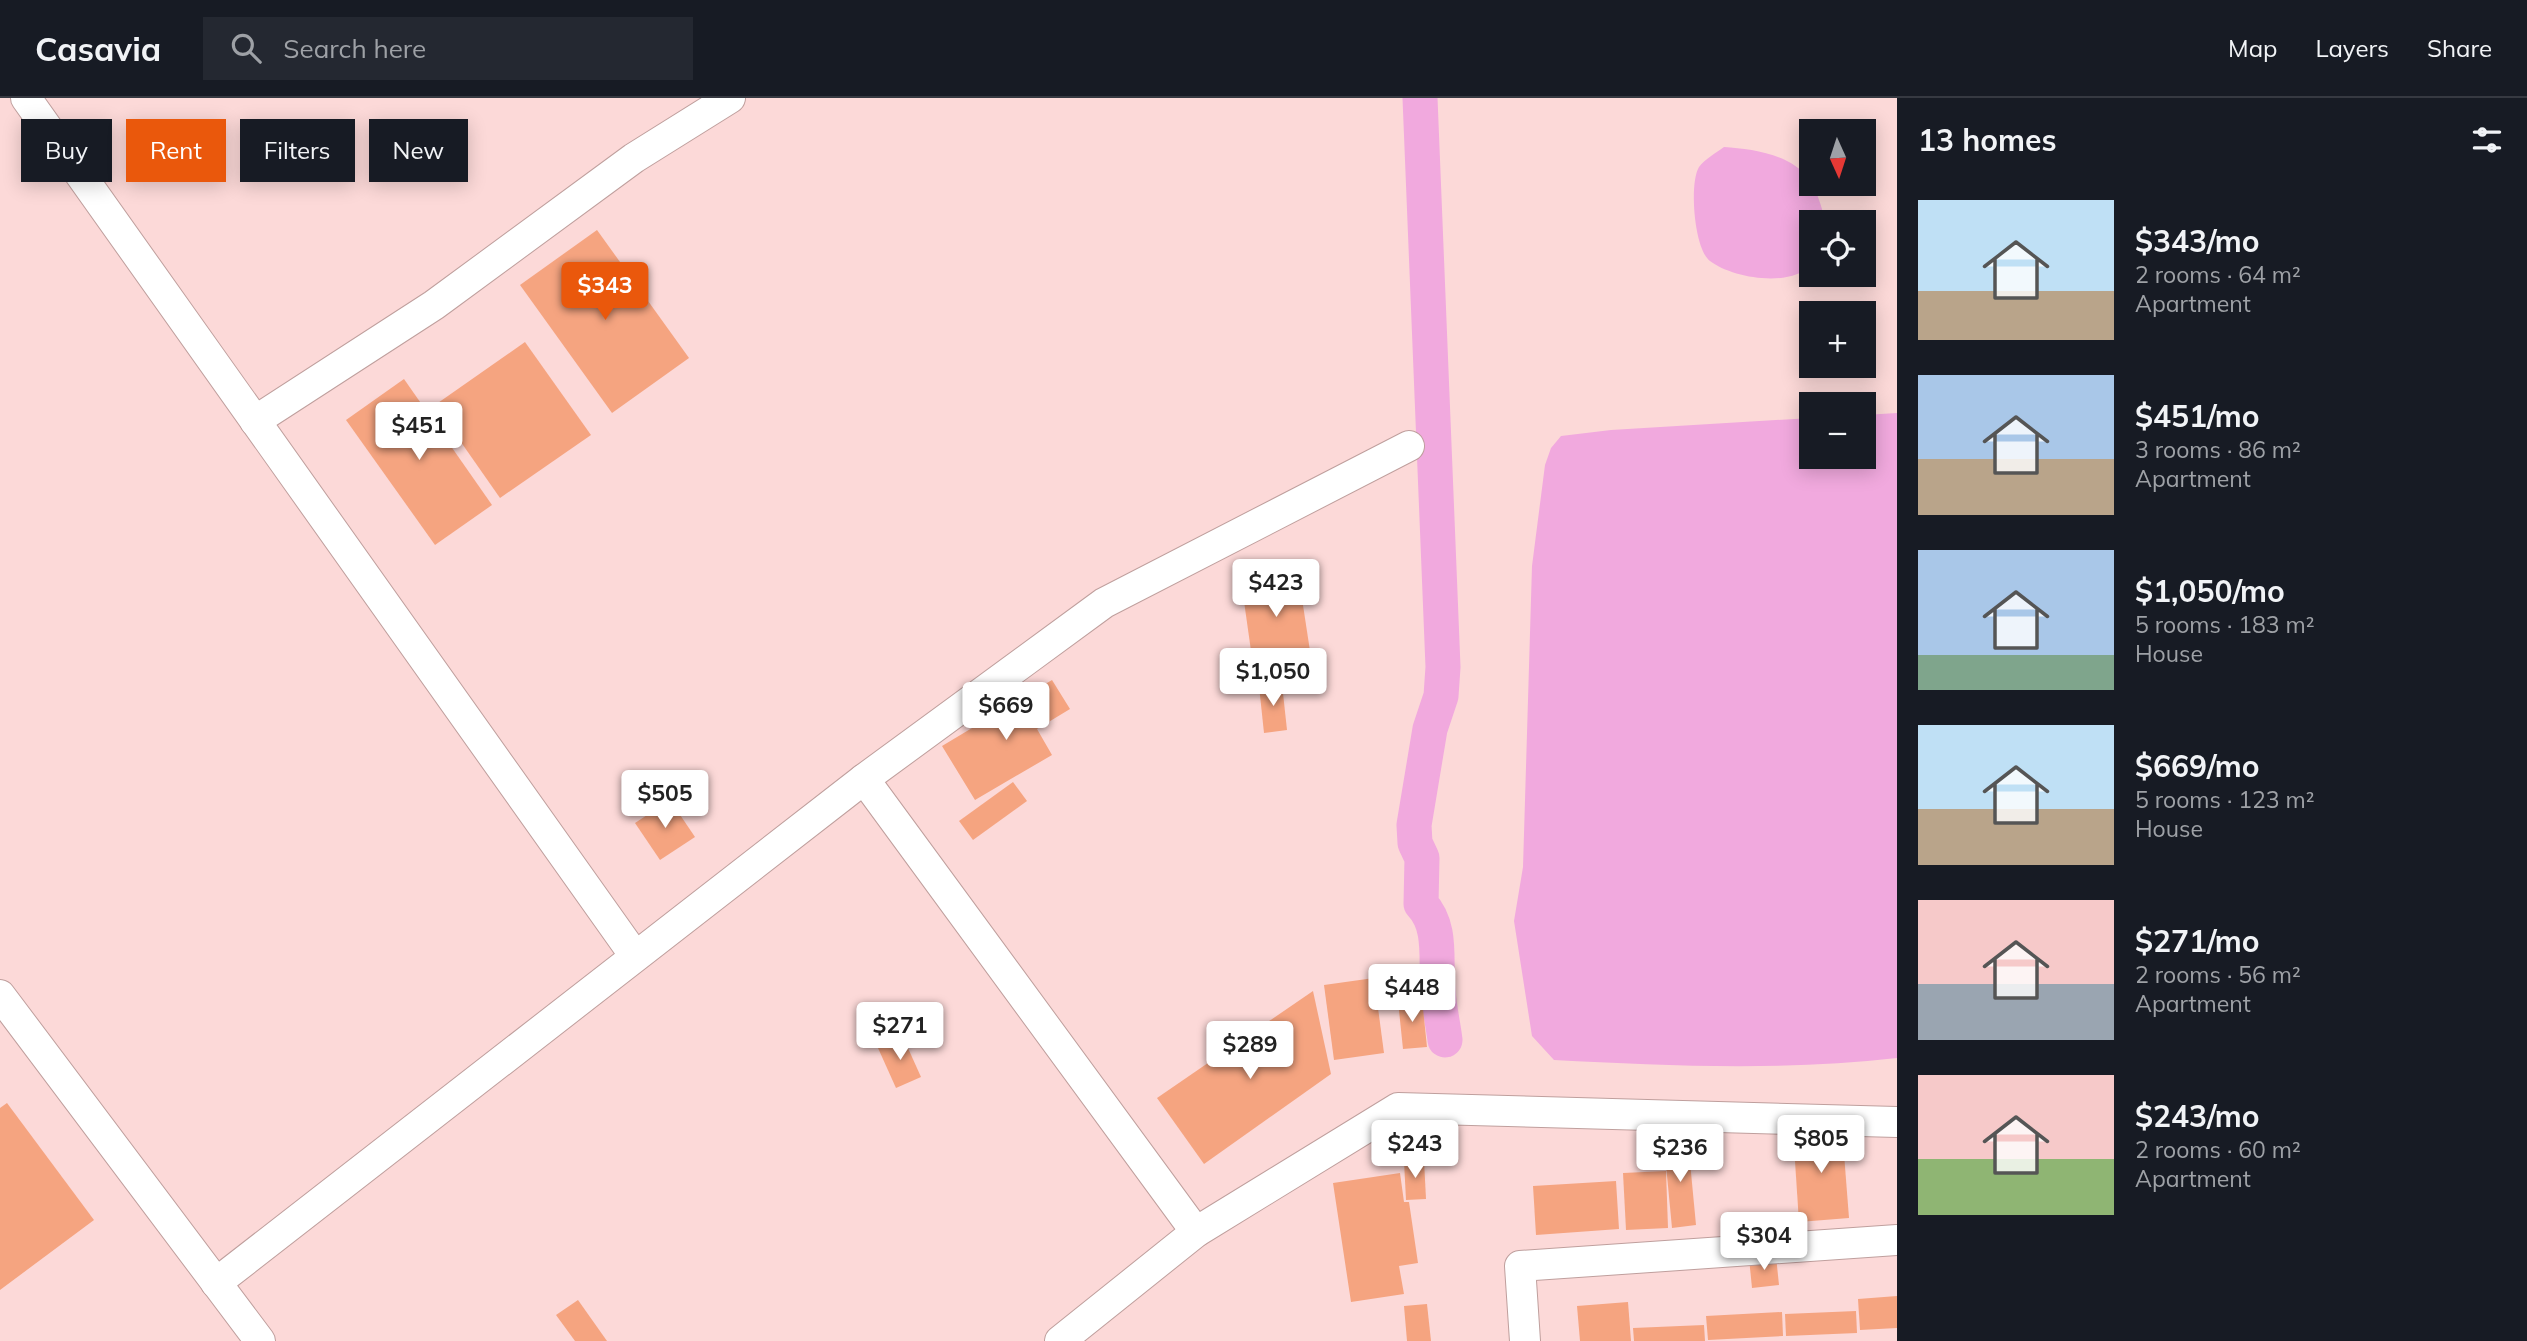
<!DOCTYPE html>
<html lang="en">
<head>
<meta charset="utf-8">
<style>
	:root { --surface:#171b24; --page:#242831; --text:#f1f3f6; --muted:#9ea1a6; --line:#363941; --accent:#ea580c }
	body { margin:0; font-family:Mulish,sans-serif; background:var(--page); color:var(--text); height:100vh; display:flex; flex-direction:column; font-size:26px; white-space:nowrap }
	* { box-sizing:border-box; margin:0 }
	p { font-size:23px; color:var(--muted) }
	.icon { flex:none; width:38px; height:38px; fill:none; stroke:currentColor; stroke-width:2; stroke-linecap:round; stroke-linejoin:round }
	.map { position:relative; flex:1; overflow:hidden }
	.details { display:flex; flex-direction:column; background:var(--surface); width:630px }
	.details>* { flex:none }
	.banner { position:absolute; left:21px; top:21px; width:665px; height:63px; display:flex; gap:14px }
	.needle { width:46px; rotate:177deg }
	.controls { position:absolute; left:1799px; top:21px; display:grid; gap:14px }
	.controls a { display:grid; place-items:center; width:77px; height:77px; border-radius:0px; background:var(--surface); box-shadow:0 4px 18px #0003; font-size:35px }
	.price { position:absolute; translate:-50% -60px; padding:0 16px; border-radius:7px; background:#fff; color:#222; font-size:23px; line-height:46px; filter:drop-shadow(0 2px 4px #0008) }
	.price::after { content:''; position:absolute; left:50%; top:42px; width:21px; height:16px; margin-left:-10px; background:inherit; clip-path:polygon(0 0,100% 0,50% 100%) }
	.price.on { background:var(--accent); color:#fff }
	ul { padding:0; list-style:none }
	li { display:flex; align-items:center; gap:21px; height:175px; padding:0 21px }
	li span { display:grid; place-items:center; flex:none; width:196px; height:140px; border-radius:0px; color:#555 }
	li>.icon { margin-inline-start:auto }
	span .icon { width:84px; height:84px; fill:#fffc; stroke-width:1 }
	li b { font-size:30px }
	h2 { display:flex; justify-content:space-between; align-items:center; height:84px; padding:0 21px; font-size:30px }
	.pill { padding:0 24px; border-radius:0px; background:var(--surface); box-shadow:0 4px 18px #0003; font-size:24px; line-height:63px }
	.pill.on { background:var(--accent); color:#fff }
	header { display:flex; align-items:center; gap:42px; box-sizing:border-box; height:98px; padding:0 35px; background:var(--surface); border-bottom:2px solid var(--line) }
	header strong { font-size:33px }
	nav { display:flex; gap:38px; margin-inline-start:auto; font-size:24px }
	.search { width:490px; height:63px; background:var(--page); display:flex; align-items:center; gap:18px; box-sizing:border-box; padding:0 24px; border-radius:0px; color:var(--muted); font-size:26px }
	main { display:flex; flex:1; min-height:0 }
	.map>svg:first-child { display:block }
	.water { fill:#f1a9de }
	.lines { fill:none; stroke-linecap:round; stroke-linejoin:round }
	.canal { stroke:#f1a9de; stroke-width:35 }
	.building { fill:#f5a480 }
	.minor-casing { stroke:#bf9f9d; stroke-width:32 }
	.minor { stroke:#fff; stroke-width:30 }
</style>
</head>
<body>
<header>
<strong>Casavia</strong>
<div class="search"><svg class="icon" aria-label="search" viewBox="0 0 24 24"><circle cx="10" cy="10" r="6"/><path d="M15 15l6 6"/></svg>Search here</div>
<nav><a>Map</a><a>Layers</a><a>Share</a></nav>
</header>
<main>
<div class="map">
<svg width="1897" height="1243" viewBox="0 0 1897 1243">
	<rect width="100%" height="100%" fill="#fcd9d8"/>
	<g class="water">
		<path d="M1724,49C1752,51 1791,56 1809,81C1817,92 1821,108 1825,121V124H1811V167C1790,190 1732,180 1710,163C1694,151 1689,85 1699,69C1705,61 1716,55 1724,49Z"/>
		<path d="M1897,315V960C1784,973 1668,968 1554,962L1532,938L1514,823L1523,769L1532,468L1545,367L1551,350L1561,338L1611,332L1811,320V359H1864V317Z"/>
	</g>
	<g class="lines">
		<path class="canal" d="M1420,0L1443,569L1441,598L1430,631L1414,727L1415,745L1422,760L1421,806C1443,829 1435,863 1438,892C1439,909 1443,926 1445,942"/>
	</g>
	<g class="building">
		<path d="M597,132L689,260L612,315L520,187Z"/>
		<path d="M525,244L591,337L500,400L435,307Z"/>
		<path d="M404,281L492,407L435,447L346,322Z"/>
		<path d="M1297,468L1312,566L1254,574L1240,475Z"/>
		<path d="M1052,582L1070,611L1037,631L1052,657L975,702L942,648Z"/>
		<path d="M1282,586L1287,632L1264,635L1259,588Z"/>
		<path d="M1013,684L1027,703L973,742L959,723Z"/>
		<path d="M670,702L695,739L660,762L635,725Z"/>
		<path d="M1374,880L1384,955L1334,962L1324,887Z"/>
		<path d="M1313,893L1331,976L1204,1066L1157,1000Z"/>
		<path d="M1422,901L1427,949L1403,951L1398,903Z"/>
		<path d="M903,939L921,979L896,990L878,950Z"/>
		<path d="M7,1005L94,1122L0,1192V1010Z"/>
		<path d="M1842,1030L1849,1120L1799,1124L1793,1033Z"/>
		<path d="M1688,1043L1696,1127L1672,1130L1664,1046Z"/>
		<path d="M1424,1062L1426,1101L1406,1102L1404,1063Z"/>
		<path d="M1666,1073L1668,1130L1626,1132L1623,1075Z"/>
		<path d="M1400,1075L1404,1104H1409L1418,1165L1399,1168L1404,1196L1351,1204L1333,1085Z"/>
		<path d="M1616,1083L1619,1131L1536,1137L1533,1088Z"/>
		<path d="M1776,1158L1779,1187L1752,1190L1749,1160Z"/>
		<path d="M1897,1198V1230L1860,1232L1858,1201Z"/>
		<path d="M578,1202L607,1243H575L556,1217Z"/>
		<path d="M1628,1204L1631,1243H1580L1577,1208Z"/>
		<path d="M1427,1206L1431,1243H1407L1404,1208Z"/>
		<path d="M1856,1213L1857,1235L1786,1238L1785,1216Z"/>
		<path d="M1782,1214L1783,1238L1708,1242L1706,1218Z"/>
		<path d="M1704,1227L1705,1243H1634L1633,1230Z"/>
	</g>
	<g class="lines">
		<defs>
			<g id="minor">
				<path d="M26,0L635,858"/>
				<path d="M255,323L434,207L634,60L730,0"/>
				<path d="M864,681L1196,1134"/>
				<path d="M0,897L260,1243"/>
				<path d="M216,1185L864,681L1104,505L1409,348"/>
				<path d="M1060,1243L1196,1134L1398,1010L1897,1024"/>
				<path d="M1525,1243L1520,1168L1897,1142"/>
			</g>
		</defs>
		<use href="#minor" class="minor-casing"/>
		<use href="#minor" class="minor"/>
	</g>
</svg>
<div class="controls">
<a><svg class="needle" viewBox="-14 -14 28 28"><path d="M0-13l5 13h-10z" fill="#e53935"/><path d="M0 13l5-13h-10z" fill="#9ea1a6"/></svg></a>
<a><svg class="icon" aria-label="locate" viewBox="0 0 24 24"><circle cx="12" cy="12" r="6"/><path d="M12 2v4M12 18v4M2 12h4M18 12h4"/></svg></a>
<a>+</a>
<a>−</a>
</div>
<b class="price on" style="left:605px;top:224px">$343</b>
<b class="price" style="left:419px;top:364px">$451</b>
<b class="price" style="left:1276px;top:521px">$423</b>
<b class="price" style="left:1273px;top:610px">$1,050</b>
<b class="price" style="left:1006px;top:644px">$669</b>
<b class="price" style="left:665px;top:732px">$505</b>
<b class="price" style="left:1412px;top:926px">$448</b>
<b class="price" style="left:900px;top:964px">$271</b>
<b class="price" style="left:1250px;top:983px">$289</b>
<b class="price" style="left:1821px;top:1077px">$805</b>
<b class="price" style="left:1415px;top:1082px">$243</b>
<b class="price" style="left:1680px;top:1086px">$236</b>
<b class="price" style="left:1764px;top:1174px">$304</b>
<div class="banner">
<a class="pill">Buy</a>
<a class="pill on">Rent</a>
<a class="pill">Filters</a>
<a class="pill">New</a>
</div>
</div>
<section class="details">
<h2>13 homes<svg class="icon" aria-label="filters" viewBox="0 0 24 24"><path d="M4 7h16M4 17h16"/><circle cx="9" cy="7" r="2"/><circle cx="15" cy="17" r="2"/></svg></h2>
<ul>
<li><span style="background:linear-gradient(#bfe0f5 65%,#b9a48a 0)"><svg class="icon" aria-label="home" viewBox="0 0 24 24"><path d="M3 11l9-7 9 7M6 9v11h12V9"/></svg></span><div><b>$343/mo</b><p>2 rooms · 64 m²</p><p>Apartment</p></div></li>
<li><span style="background:linear-gradient(#a9c7e8 60%,#b9a48a 0)"><svg class="icon" aria-label="home" viewBox="0 0 24 24"><path d="M3 11l9-7 9 7M6 9v11h12V9"/></svg></span><div><b>$451/mo</b><p>3 rooms · 86 m²</p><p>Apartment</p></div></li>
<li><span style="background:linear-gradient(#a9c7e8 75%,#7fa58c 0)"><svg class="icon" aria-label="home" viewBox="0 0 24 24"><path d="M3 11l9-7 9 7M6 9v11h12V9"/></svg></span><div><b>$1,050/mo</b><p>5 rooms · 183 m²</p><p>House</p></div></li>
<li><span style="background:linear-gradient(#bfe0f5 60%,#b9a48a 0)"><svg class="icon" aria-label="home" viewBox="0 0 24 24"><path d="M3 11l9-7 9 7M6 9v11h12V9"/></svg></span><div><b>$669/mo</b><p>5 rooms · 123 m²</p><p>House</p></div></li>
<li><span style="background:linear-gradient(#f6c9c9 60%,#9aa5b1 0)"><svg class="icon" aria-label="home" viewBox="0 0 24 24"><path d="M3 11l9-7 9 7M6 9v11h12V9"/></svg></span><div><b>$271/mo</b><p>2 rooms · 56 m²</p><p>Apartment</p></div></li>
<li><span style="background:linear-gradient(#f6c9c9 60%,#8fb573 0)"><svg class="icon" aria-label="home" viewBox="0 0 24 24"><path d="M3 11l9-7 9 7M6 9v11h12V9"/></svg></span><div><b>$243/mo</b><p>2 rooms · 60 m²</p><p>Apartment</p></div></li>
</ul>
</section>
</main>
</body>
</html>
